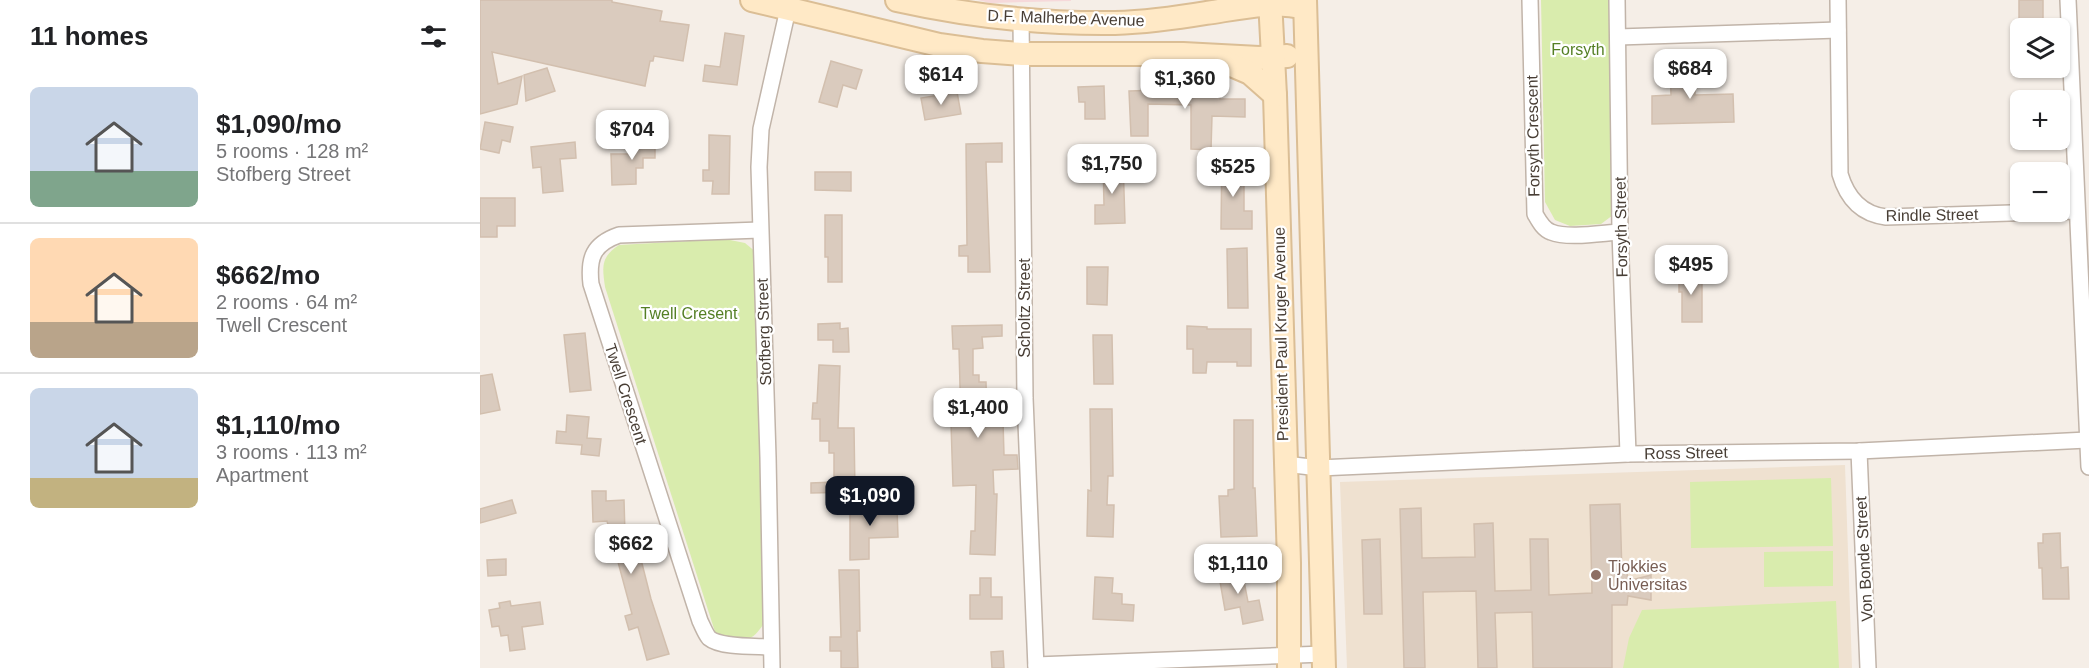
<!DOCTYPE html>
<html lang="en">
<head>
<meta charset="utf-8">
<style>
	:root { --surface:#fff; --page:#f2f2f2; --text:#202124; --muted:#757577; --line:#e0e0e0; --accent:#111827 }
	body { margin:0; font-family:Arial,sans-serif; background:var(--page); color:var(--text); height:100vh; display:flex; flex-direction:column; font-size:22px; white-space:nowrap }
	* { box-sizing:border-box; margin:0 }
	p { font-size:20px; color:var(--muted) }
	.icon { flex:none; width:33px; height:33px; fill:none; stroke:currentColor; stroke-width:2; stroke-linecap:round; stroke-linejoin:round }
	.map { position:relative; flex:1; overflow:hidden }
	.panel { display:flex; flex-direction:column; background:var(--surface); width:480px }
	.panel>* { flex:none }
	.fabs { position:absolute; left:1530px; top:18px; display:grid; gap:12px }
	.fabs a { display:grid; place-items:center; width:60px; height:60px; border-radius:9px; background:var(--surface); box-shadow:0 2px 4px #0004; font-size:30px }
	.price { position:absolute; translate:-50% -51px; padding:0 14px; border-radius:12px; background:#fff; color:#222; font-size:20px; line-height:39px; filter:drop-shadow(0 2px 3px #0008) }
	.price::after { content:''; position:absolute; left:50%; top:36px; width:18px; height:14px; margin-left:-9px; background:inherit; clip-path:polygon(0 0,100% 0,50% 100%) }
	.price.active { background:var(--accent); color:#fff }
	ul { padding:0; list-style:none }
	li { display:flex; align-items:center; gap:18px; height:150px; padding:0 30px }
	li+li { border-top:2px solid var(--line) }
	li span { display:grid; place-items:center; flex:none; width:168px; height:120px; border-radius:9px; color:#555 }
	li>.icon { margin-inline-start:auto }
	span .icon { width:72px; height:72px; fill:#fffc; stroke-width:1 }
	li b { font-size:26px }
	h2 { display:flex; justify-content:space-between; align-items:center; height:72px; padding:0 30px; font-size:26px }
	main { display:flex; flex:1; min-height:0 }
	.map>svg:first-child { display:block }
	.education { fill:#efe1d0 }
	.medical { fill:#f6d9da }
	.green { fill:#d9ecad }
	.building { fill:#dacbbe; stroke:#d2bfae; stroke-width:1.5 }
	.lines { fill:none; stroke-linecap:round; stroke-linejoin:round }
	.street-casing { stroke:#c1b4a9; stroke-width:18 }
	.secondary-casing { stroke:#dbbe95; stroke-width:26 }
	.street { stroke:#fff; stroke-width:15 }
	.secondary { stroke:#ffe9c6; stroke-width:22 }
	.education-dot { fill:#8d6e63; stroke:#fff; stroke-width:2 }
	.labels { text-anchor:middle; dominant-baseline:central; stroke-width:4.5; stroke-linejoin:round; paint-order:stroke }
	.street-label { font-size:16px; fill:#483e35; stroke:#fff }
	.park-label { font-size:16px; fill:#547f24; stroke:#fff }
	.education-label { font-size:16px; fill:#785e54; stroke:#fff; text-anchor:start }
</style>
</head>
<body>
<main>
<section class="panel">
<h2>11 homes<svg class="icon" aria-label="filters" viewBox="0 0 24 24"><path d="M4 7h16M4 17h16"/><circle cx="9" cy="7" r="2"/><circle cx="15" cy="17" r="2"/></svg></h2>
<ul>
<li><span style="background:linear-gradient(#c9d6e8 70%,#7fa58c 0)"><svg class="icon" aria-label="home" viewBox="0 0 24 24"><path d="M3 11l9-7 9 7M6 9v11h12V9"/></svg></span><div><b>$1,090/mo</b><p>5 rooms · 128 m²</p><p>Stofberg Street</p></div></li>
<li><span style="background:linear-gradient(#ffd9b3 70%,#b9a48a 0)"><svg class="icon" aria-label="home" viewBox="0 0 24 24"><path d="M3 11l9-7 9 7M6 9v11h12V9"/></svg></span><div><b>$662/mo</b><p>2 rooms · 64 m²</p><p>Twell Crescent</p></div></li>
<li><span style="background:linear-gradient(#c9d6e8 75%,#c2b280 0)"><svg class="icon" aria-label="home" viewBox="0 0 24 24"><path d="M3 11l9-7 9 7M6 9v11h12V9"/></svg></span><div><b>$1,110/mo</b><p>3 rooms · 113 m²</p><p>Apartment</p></div></li>
</ul>
</section>
<div class="map">
<svg width="1609" height="668" viewBox="0 0 1609 668">
	<rect width="100%" height="100%" fill="#f5eee7"/>
	<path class="education" d="M1365,465L1372,668H867L860,482Z"/>
	<path class="medical" d="M498,0H591V1L510,3Z"/>
	<g class="green">
		<path d="M1061,0H1132L1133,215L1121,224L1090,226L1075,220L1065,202Z"/>
		<path d="M245,239L265,243L277,253L291,612C272,643 271,643 236,635L125,287C122,266 121,257 139,245Z"/>
		<path d="M1351,478L1353,546L1211,548L1210,482Z"/>
		<path d="M1353,551V586L1284,587V552Z"/>
		<path d="M1356,601L1359,668H1143L1149,638L1162,610Z"/>
	</g>
	<g class="building">
		<path d="M0,0H132V2L182,11L180,21L209,25L203,61L174,56L173,61H170L165,86L12,52L18,84L42,76L37,104L0,114Z"/>
		<rect x="1539" y="0" width="24" height="28"/>
		<path d="M245,33L264,36L257,85L223,81L225,65L240,67Z"/>
		<path d="M1214,58L1215,95L1253,94L1254,122L1172,124V96L1191,95L1190,59Z"/>
		<path d="M351,61L382,70L376,89L363,85L357,107L339,102Z"/>
		<path d="M67,68L75,91L46,101L44,75Z"/>
		<path d="M624,86L625,119H605V102H599L598,87Z"/>
		<path d="M681,87L740,89V99H765V117L732,116L731,150L711,149V105L668,104V136H651L649,91L681,90Z"/>
		<path d="M477,92L481,114L445,120L441,98Z"/>
		<path d="M5,122L33,127L30,142L22,140L19,153L0,149Z"/>
		<path d="M229,135L250,136L249,194H232L233,181H223V170H229Z"/>
		<path d="M175,138V158H163V168H156V184L132,185L131,154H152V139Z"/>
		<path d="M95,142L96,158L80,159L83,191L63,193L61,167L53,168L51,147Z"/>
		<path d="M522,143V162H506L510,272H488V256H479V246L487,245L486,144Z"/>
		<path d="M742,151H753V177H764V211H772V229H741Z"/>
		<path d="M623,160H643L645,223L615,224V205H624Z"/>
		<path d="M335,172H371V191L335,190Z"/>
		<path d="M0,198H35V226H17V237H0Z"/>
		<path d="M345,215H362V282H348V257H345Z"/>
		<path d="M767,248L768,308H748L747,249Z"/>
		<path d="M607,267H628L627,305L607,304Z"/>
		<path d="M1199,269H1217V282H1222V322H1202V292H1199Z"/>
		<path d="M360,323V329L368,328L369,352H353V340H338V324Z"/>
		<path d="M522,325V336L502,337L503,348L493,349V375H499V382H506L507,422L523,421L524,455H537L538,469L513,470L514,494H517L515,555L490,554L491,531H495L496,485L473,486L471,423H481L479,349H473L472,326Z"/>
		<path d="M707,326L727,327V329H771V366H757V362H727L726,373H713V349H707Z"/>
		<path d="M105,333L111,390L90,392L84,335Z"/>
		<path d="M613,335H632L633,384H614Z"/>
		<path d="M339,365L360,366L358,428H374L375,492L331,493V483L354,482V453H349V441H340V419H332L333,403H337Z"/>
		<path d="M12,374L20,410L0,414V376Z"/>
		<path d="M610,409H632L633,476H628L627,505H634L633,537L607,536L608,490L611,491Z"/>
		<path d="M87,415L109,417L107,438L121,439L119,456L101,454L102,445L76,443L77,431L86,432Z"/>
		<path d="M754,420H773V488H775L777,536L741,537L739,496H748V490L754,489Z"/>
		<path d="M112,491H126V501L144,500L145,534L154,532L171,599L189,654L167,660L158,627L149,630L145,616L152,614L127,521L113,522Z"/>
		<path d="M32,500L36,513L0,523V509Z"/>
		<path d="M370,501H389V508L417,507L418,537L389,538V559L370,560Z"/>
		<path d="M1140,504L1142,574L1147,573L1148,581L1171,575V600L1148,596L1147,605H1132V668H1053L1052,612L1015,613L1017,668H998L996,591L943,592L945,668H924L920,509L941,508L942,558L995,557L994,524L1013,523L1015,591L1051,590L1050,539H1068L1069,595L1112,593L1110,505Z"/>
		<path d="M1580,533L1581,568L1588,567L1589,599H1563L1562,568H1559L1558,543H1563V534Z"/>
		<path d="M900,539L902,614H884L882,540Z"/>
		<path d="M26,559V575L8,576L7,560Z"/>
		<path d="M761,566L768,602L779,600L783,620L763,624L760,607L745,610L738,570Z"/>
		<path d="M359,570H379L380,631H377L378,668H361V651H350V637H361Z"/>
		<path d="M615,577L633,578L632,593L642,594V604L654,605L653,621L613,619Z"/>
		<path d="M500,578H511V597H522V619H490V595H500Z"/>
		<path d="M30,601L31,606L60,602L63,624L42,627L45,649L30,651L28,635L21,636L19,626L12,627L9,610L20,608L19,603Z"/>
		<path d="M523,651L524,668H512L511,652Z"/>
	</g>
	<g class="lines">
		<defs>
			<g id="street">
				<path d="M1050,0L1055,214C1059,221 1063,229 1071,232C1088,239 1122,233 1140,232"/>
				<path d="M1137,0L1140,232L1148,454"/>
				<path d="M1358,0L1360,174C1367,198 1381,214 1406,217L1596,211"/>
				<path d="M1588,0L1609,467"/>
				<path d="M541,19L545,398L556,668"/>
				<path d="M1138,37L1358,30"/>
				<path d="M280,230L139,235C113,244 108,258 111,284L220,621C223,627 225,633 229,638C241,648 276,646 291,647"/>
				<path d="M1379,451L1388,668"/>
				<path d="M805,464L839,468L1148,454L1379,451L1607,440"/>
				<path d="M556,665L844,654"/>
				<path d="M292,668L288,457L279,167L281,129L310,0"/>
			</g>
			<g id="secondary">
				<path d="M272,0L459,45L502,51L542,54H703L779,58L807,56"/>
				<path d="M417,0C489,16 562,24 635,23C666,22 696,18 726,13C760,8 792,0 825,8"/>
				<path d="M790,0L795,95L809,563V668"/>
				<path d="M825,0L844,668"/>
				<path d="M742,61L770,73L795,95"/>
			</g>
		</defs>
		<use href="#street" class="street-casing"/>
		<use href="#secondary" class="secondary-casing"/>
		<use href="#street" class="street"/>
		<use href="#secondary" class="secondary"/>
	</g>
	<circle class="education-dot" cx="1116" cy="575" r="6"/>
	<g class="labels">
		<g class="street-label">
			<text transform="translate(586 18) rotate(2)">D.F. Malherbe Avenue</text>
			<text transform="translate(1053 136) rotate(-91)">Forsyth Crescent</text>
			<text transform="translate(1452 215) rotate(-1)">Rindle Street</text>
			<text transform="translate(1141 227) rotate(-91)">Forsyth Street</text>
			<text transform="translate(544 308) rotate(-90)">Scholtz Street</text>
			<text transform="translate(284 332) rotate(-92)">Stofberg Street</text>
			<text transform="translate(801 334) rotate(-91)">President Paul Kruger Avenue</text>
			<text transform="translate(146 394) rotate(72)">Twell Crescent</text>
			<text transform="translate(1206 453) rotate(-1)">Ross Street</text>
			<text transform="translate(1384 559) rotate(-93)">Von Bonde Street</text>
		</g>
		<g class="park-label">
			<text x="1098" y="49">Forsyth</text>
			<text x="209" y="313">Twell Cresent</text>
		</g>
		<g class="education-label">
			<text x="1128" y="566">Tjokkies<tspan x="1128" dy="18">Universitas</tspan></text>
		</g>
	</g>
</svg>
<div class="fabs">
<a><svg class="icon" aria-label="layers" viewBox="0 0 24 24"><path d="M12 4l9 5-9 5-9-5zM3 14l9 5 9-5"/></svg></a>
<a>+</a>
<a>−</a>
</div>
<b class="price" style="left:1210px;top:100px">$684</b>
<b class="price" style="left:461px;top:106px">$614</b>
<b class="price" style="left:705px;top:110px">$1,360</b>
<b class="price" style="left:152px;top:161px">$704</b>
<b class="price" style="left:632px;top:195px">$1,750</b>
<b class="price" style="left:753px;top:198px">$525</b>
<b class="price" style="left:1211px;top:296px">$495</b>
<b class="price" style="left:498px;top:439px">$1,400</b>
<b class="price active" style="left:390px;top:527px">$1,090</b>
<b class="price" style="left:151px;top:575px">$662</b>
<b class="price" style="left:758px;top:595px">$1,110</b>
</div>
</main>
</body>
</html>
